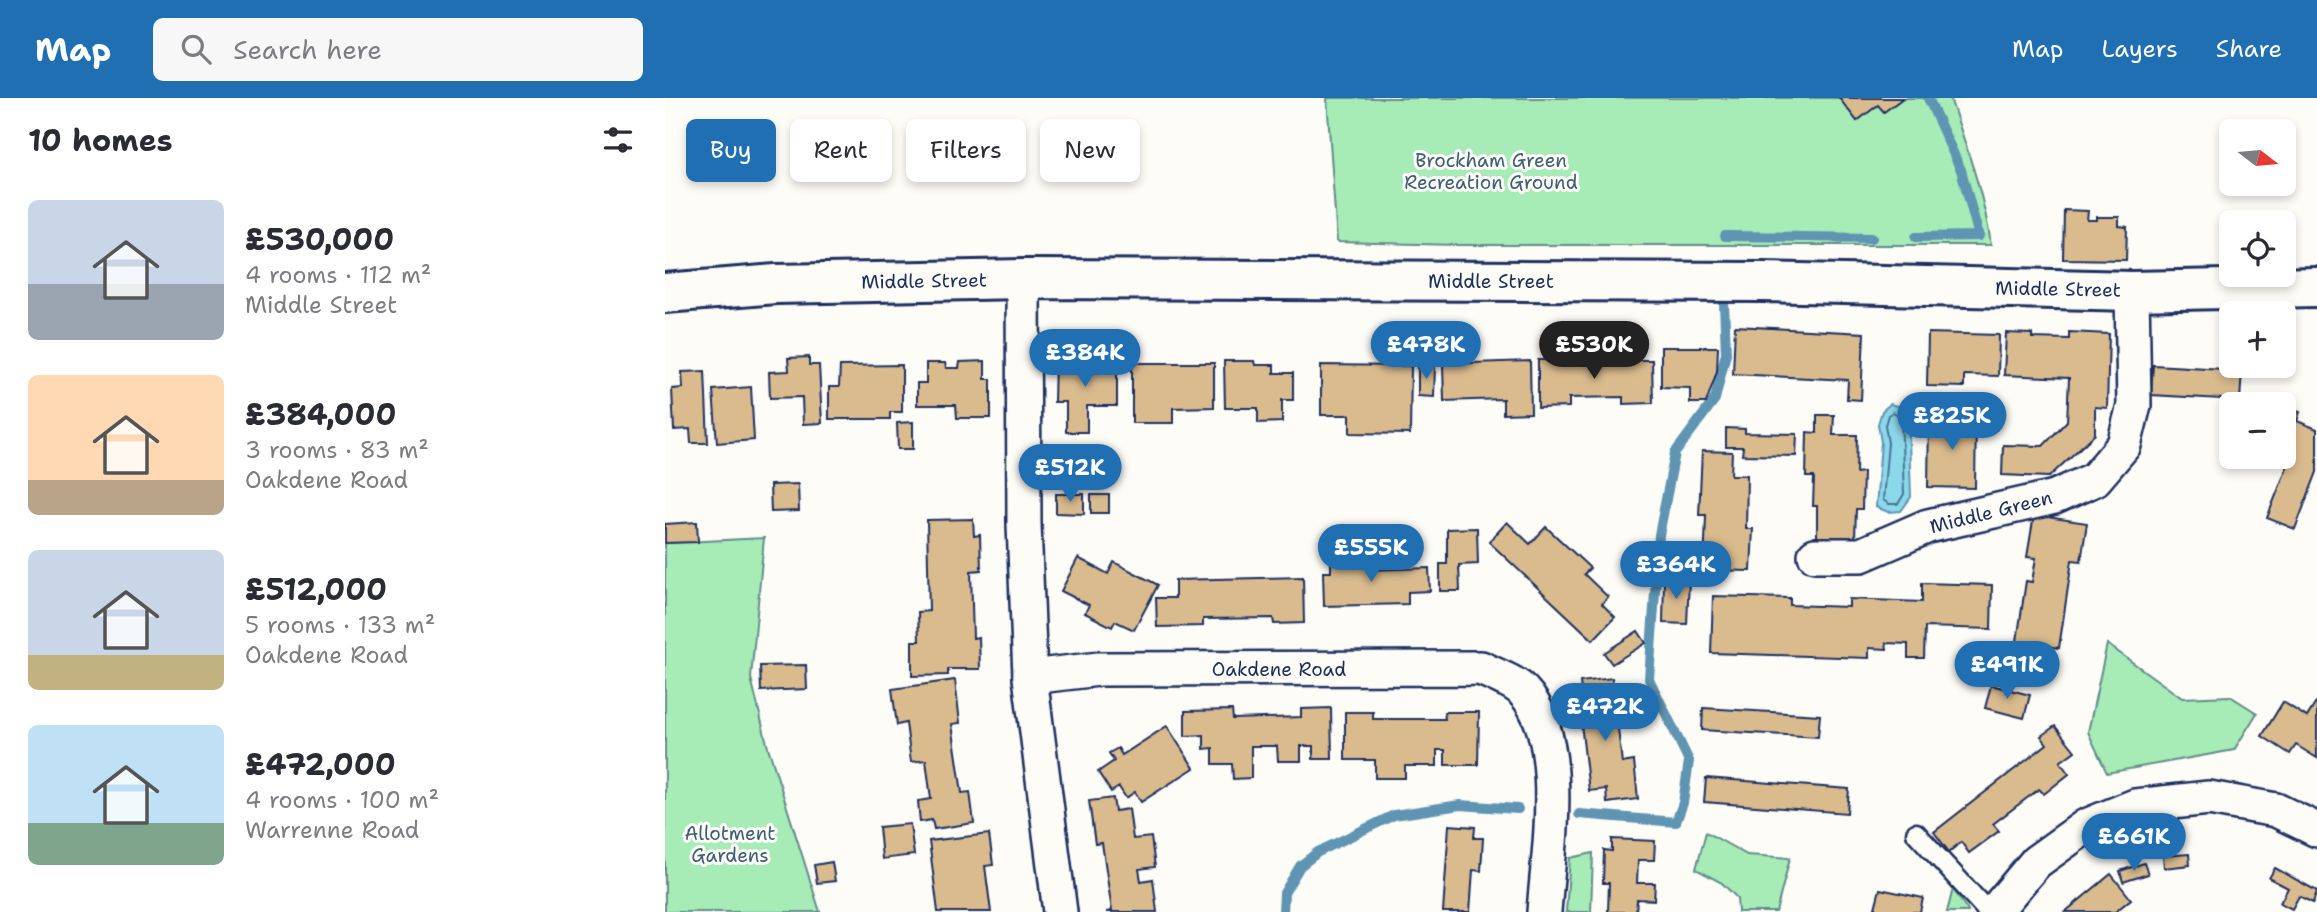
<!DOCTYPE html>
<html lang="en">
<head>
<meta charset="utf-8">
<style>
	:root { --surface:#fff; --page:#f7f7f7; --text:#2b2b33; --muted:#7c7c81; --accent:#1f6fb2 }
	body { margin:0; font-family:"Shantell Sans",sans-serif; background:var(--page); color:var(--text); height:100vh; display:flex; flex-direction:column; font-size:26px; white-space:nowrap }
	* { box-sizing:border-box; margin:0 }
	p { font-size:23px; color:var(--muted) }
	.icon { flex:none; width:38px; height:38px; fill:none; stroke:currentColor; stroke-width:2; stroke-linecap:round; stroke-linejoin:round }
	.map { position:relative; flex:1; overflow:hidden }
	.drawer { display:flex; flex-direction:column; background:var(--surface); width:665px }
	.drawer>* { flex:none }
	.top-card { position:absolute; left:21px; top:21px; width:665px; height:63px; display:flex; gap:14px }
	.needle { width:46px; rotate:106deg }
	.buttons { position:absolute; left:1554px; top:21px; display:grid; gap:14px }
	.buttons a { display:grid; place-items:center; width:77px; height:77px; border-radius:10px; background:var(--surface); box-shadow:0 4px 10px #0003; font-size:35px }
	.price { position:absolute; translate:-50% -60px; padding:0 16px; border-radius:24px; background:var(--accent); color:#fff; font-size:23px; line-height:46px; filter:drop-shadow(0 2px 4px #0008) }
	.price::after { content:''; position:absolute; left:50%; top:42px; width:21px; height:16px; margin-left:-10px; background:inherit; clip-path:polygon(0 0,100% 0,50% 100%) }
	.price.on { background:#222; color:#fff }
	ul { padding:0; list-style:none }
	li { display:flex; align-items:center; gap:21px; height:175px; padding:0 28px }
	li span { display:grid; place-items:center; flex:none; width:196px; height:140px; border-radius:10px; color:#555 }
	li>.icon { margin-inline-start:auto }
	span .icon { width:84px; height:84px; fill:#fffc; stroke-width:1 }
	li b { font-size:30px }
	h2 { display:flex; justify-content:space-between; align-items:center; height:84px; padding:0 28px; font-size:30px }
	.pill { padding:0 24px; border-radius:10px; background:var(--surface); box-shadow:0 4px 10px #0003; font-size:24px; line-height:63px }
	.pill.on { background:var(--accent); color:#fff }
	header { display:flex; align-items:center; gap:42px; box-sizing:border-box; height:98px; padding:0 35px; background:var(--accent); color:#fff }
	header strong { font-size:33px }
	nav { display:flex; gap:38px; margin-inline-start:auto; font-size:24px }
	.search { width:490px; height:63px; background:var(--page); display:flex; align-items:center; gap:18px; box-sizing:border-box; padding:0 24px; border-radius:10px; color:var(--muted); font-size:26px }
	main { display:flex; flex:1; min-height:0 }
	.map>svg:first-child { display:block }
	.green { fill:#a7ebb7; stroke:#618d8a; stroke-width:2 }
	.water { fill:#8bd8ea; stroke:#5e94b2; stroke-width:2 }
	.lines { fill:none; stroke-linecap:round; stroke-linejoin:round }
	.shore { stroke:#487396; stroke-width:2 }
	.stream { stroke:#5e94b2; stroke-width:10 }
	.building { fill:#dabb8e; stroke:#1b2f5e; stroke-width:2 }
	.service-casing { stroke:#1b2f5e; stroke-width:23 }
	.minor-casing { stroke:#1b2f5e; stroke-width:38 }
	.tertiary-casing { stroke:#1b2f5e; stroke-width:44 }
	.service { stroke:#fdfcf7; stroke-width:18 }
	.minor { stroke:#fdfcf7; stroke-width:33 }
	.tertiary { stroke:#fdfcf7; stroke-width:38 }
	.labels { text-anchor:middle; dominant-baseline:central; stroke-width:6; stroke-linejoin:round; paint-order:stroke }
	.park-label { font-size:19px; fill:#3e5e74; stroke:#fdfcf7 }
	.street-label { font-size:19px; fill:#1b2f5e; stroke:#fdfcf7 }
</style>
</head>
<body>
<header>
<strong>Map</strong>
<div class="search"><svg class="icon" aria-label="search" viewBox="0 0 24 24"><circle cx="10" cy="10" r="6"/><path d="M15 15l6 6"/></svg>Search here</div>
<nav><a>Map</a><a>Layers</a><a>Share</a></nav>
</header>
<main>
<section class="drawer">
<h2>10 homes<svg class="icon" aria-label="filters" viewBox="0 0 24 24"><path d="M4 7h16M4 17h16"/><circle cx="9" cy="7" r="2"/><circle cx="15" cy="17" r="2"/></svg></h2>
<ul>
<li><span style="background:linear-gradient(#c9d6e8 60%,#9aa5b1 0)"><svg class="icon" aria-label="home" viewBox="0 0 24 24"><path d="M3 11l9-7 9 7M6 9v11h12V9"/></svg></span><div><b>£530,000</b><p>4 rooms · 112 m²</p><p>Middle Street</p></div></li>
<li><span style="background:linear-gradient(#ffd9b3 75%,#b9a48a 0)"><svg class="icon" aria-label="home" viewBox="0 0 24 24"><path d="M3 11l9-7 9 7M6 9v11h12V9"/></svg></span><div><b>£384,000</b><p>3 rooms · 83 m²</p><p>Oakdene Road</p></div></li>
<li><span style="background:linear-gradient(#c9d6e8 75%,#c2b280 0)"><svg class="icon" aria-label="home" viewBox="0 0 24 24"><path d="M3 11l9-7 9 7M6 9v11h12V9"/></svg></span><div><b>£512,000</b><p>5 rooms · 133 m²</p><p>Oakdene Road</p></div></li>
<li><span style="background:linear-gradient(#bfe0f5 70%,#7fa58c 0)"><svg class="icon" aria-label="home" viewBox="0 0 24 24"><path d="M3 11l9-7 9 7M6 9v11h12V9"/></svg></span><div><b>£472,000</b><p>4 rooms · 100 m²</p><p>Warrenne Road</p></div></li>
</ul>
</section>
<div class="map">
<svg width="1652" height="814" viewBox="0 0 1652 814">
	<rect width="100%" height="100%" fill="#fdfcf7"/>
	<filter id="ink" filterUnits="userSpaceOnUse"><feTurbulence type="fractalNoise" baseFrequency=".0143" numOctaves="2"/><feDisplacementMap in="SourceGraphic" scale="14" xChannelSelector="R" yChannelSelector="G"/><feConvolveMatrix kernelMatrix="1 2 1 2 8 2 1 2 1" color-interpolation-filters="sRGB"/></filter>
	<g filter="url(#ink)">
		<g class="green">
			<path d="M662,0H1285C1301,48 1319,96 1326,147H793L672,144Z"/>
			<path d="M99,440L86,580L102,646L155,814H0V445Z"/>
			<path d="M1442,546L1517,600L1565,598L1592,615L1569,652L1442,675L1423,634Z"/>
			<path d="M1041,734L1082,757L1125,760L1111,814H1073L1072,800L1057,785L1031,771Z"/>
			<path d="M928,755L926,814H901L905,760Z"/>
			<path d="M1288,791L1303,813V814H1282Z"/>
		</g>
		<path class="water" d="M1225,306L1243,311L1246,399L1236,413L1223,414L1211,409L1216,344L1213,326L1217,313Z"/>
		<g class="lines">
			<path class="shore" d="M1228,314L1236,319L1239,396L1233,406H1224L1218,402L1223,345L1220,327L1223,317Z"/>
			<g class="stream">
				<path d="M1060,138L1207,140"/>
				<path d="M1251,139L1314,138L1296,72L1263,0"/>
				<path d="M914,716L1011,724L1018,705L1024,663L984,581L994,437L1010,355L1050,301L1061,255L1059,205"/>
				<path d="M618,814L619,795L635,768L653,754L729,717L795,707L853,711"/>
			</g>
		</g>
		<g class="building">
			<path d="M1174,0H1238L1219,14L1213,7L1192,23Z"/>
			<path d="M1399,112L1423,113L1422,122H1432V119H1454V128L1462,129L1461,162L1398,161Z"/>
			<path d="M1070,228L1199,235L1196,302L1182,301L1183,282L1068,276Z"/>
			<path d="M1404,234L1444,236L1442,310L1430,309V336L1384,379L1337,377L1338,347L1378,348L1402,323L1404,280L1339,277L1341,235L1367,236V240L1404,241Z"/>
			<path d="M1263,235L1334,237L1333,278L1299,277V289L1262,288Z"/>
			<path d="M996,249H1053L1052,273L1041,305H1025V290L996,289Z"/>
			<path d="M144,259V267H154L157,325L138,326L137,299L105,300L104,274L124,273L123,260Z"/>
			<path d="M390,262H452V308H422V334H401V304H389Z"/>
			<path d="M873,262H987L988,305L958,306V299L904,300V309L873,310Z"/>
			<path d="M320,263V281H326V320H292L291,307H252V285H261V265H280L281,270H294L295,264Z"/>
			<path d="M559,263H589L590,267H609V275H628V302H617V324L593,325V310H560Z"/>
			<path d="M865,263L866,315L838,316V301L779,303L778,266Z"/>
			<path d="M467,265H549V309L508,310V325H467Z"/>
			<path d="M237,267V314H225V321H164V289H174L175,268Z"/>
			<path d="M656,267L746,268L745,336L685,335V317H656Z"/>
			<path d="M753,267H770L769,299L753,298Z"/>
			<path d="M1488,267L1577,272L1575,302L1486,297Z"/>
			<path d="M40,273L43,345H26L25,331L9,332L7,291L18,290L17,274Z"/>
			<path d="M86,289L89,342L52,345L48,292Z"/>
			<path d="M1619,308L1635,314L1632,323L1652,331V374L1630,431L1602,420L1624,364L1610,359H1619Z"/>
			<path d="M1152,317H1169L1168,337H1192L1191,375L1198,374L1197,411H1191L1190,440L1152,439V408H1148L1149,379H1141L1142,334L1152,335Z"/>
			<path d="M1264,317L1311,318L1310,390L1263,389Z"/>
			<path d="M248,324V351H233L232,325Z"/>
			<path d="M1061,330L1080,331V335L1132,336L1131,358L1077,357L1078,349H1061Z"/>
			<path d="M1037,353L1067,354L1066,377H1082L1081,431H1088L1086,473L1039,472L1041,417H1034Z"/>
			<path d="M133,386L134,413L106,414L105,387Z"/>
			<path d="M391,396H419V416L391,415Z"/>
			<rect x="426" y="397" width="18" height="18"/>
			<path d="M1369,417L1422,425L1416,463L1407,462L1394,550L1380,548L1377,568L1349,563L1361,483L1367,484L1371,460L1362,459Z"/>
			<path d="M308,421L309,438L315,437L316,472L306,473L308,540L314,539L315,571H283V577L247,578V543H254L253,514L264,513L262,422Z"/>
			<path d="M32,424L33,444L0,445V426Z"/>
			<path d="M842,424L865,446L881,429L925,470L919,476L943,499L937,506L950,519L928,542L824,444Z"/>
			<path d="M812,430L813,466L794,467L795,493H775V466H782V431Z"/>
			<path d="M413,460L443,476L449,464L493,487L469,532L450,523L447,529L420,515L424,507L396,493Z"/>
			<path d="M703,460V472L764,470L765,493L743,494V506L659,508L658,474H666V461Z"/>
			<path d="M638,479L639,525L609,526L608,520L538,521V528L492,529L491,500H510V482Z"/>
			<path d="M999,481L1024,482L1022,526L998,525Z"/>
			<path d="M1257,485L1327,487L1326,531L1260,529L1259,560H1243V546L1221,545L1222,551L1204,550V560L1046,555L1048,498L1125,500V507L1184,509V501L1257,504Z"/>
			<path d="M973,533L981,545L947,566L939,555Z"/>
			<path d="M141,567L142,591L96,593L95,568Z"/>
			<path d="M947,580L957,665L969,663L973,701L942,705L941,691L924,693L913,600H917L915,584Z"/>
			<path d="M290,582L295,625L287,626L297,695L305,694L309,725L269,731L267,722L255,724L253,703L266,701L261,662L246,664L241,625L232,627L227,591Z"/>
			<path d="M1326,587L1365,597L1359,620L1320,610Z"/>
			<path d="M1652,603V660L1631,647L1625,656L1597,638L1618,604L1642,619Z"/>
			<path d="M666,610L667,661H648V648H636V663H613L612,648H586V680L568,681L567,666H548V650L539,651V637L520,638V613L567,612L568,621L636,619V611Z"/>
			<path d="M1038,610L1155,617L1153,639L1037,632Z"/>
			<path d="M680,614H708V621H780L779,614H814L813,667H780V652H772V668H740V680H710V662H680Z"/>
			<path d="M502,628L529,670L476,704L470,694L461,700L454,689L446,694L433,674L449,663L444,655L453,650L457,657Z"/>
			<path d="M1390,628L1410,653L1395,664L1404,676L1379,696L1374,691L1328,726L1334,733L1304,755L1296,744L1284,754L1269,734L1382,646L1376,638Z"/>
			<path d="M1041,680L1184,691L1182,715L1039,704Z"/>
			<path d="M448,700L450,713L464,711L468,741L486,739L490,769L474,771L476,783L488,781L492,814H441L447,813L437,745L430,746L424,703Z"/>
			<path d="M245,726L249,757L217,761L214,729Z"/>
			<path d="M784,727L810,729L809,740H818L816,773L808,772L805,814H778Z"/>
			<path d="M324,736L328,767L320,768L326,814H273L264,743Z"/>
			<path d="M947,741L990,743L989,762H973L972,785H990L989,802L972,801L971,814H943L944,785H938L939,752L947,753Z"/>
			<path d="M1524,756L1525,767L1499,770L1498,758Z"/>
			<path d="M167,764L170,783L152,785L149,767Z"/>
			<path d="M1479,765L1483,776L1458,784L1455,773Z"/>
			<path d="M1610,770L1652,793L1648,805L1634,798L1627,811L1615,805L1623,790L1604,780Z"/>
			<path d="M1446,776L1466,801L1450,814H1400Z"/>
			<path d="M1215,791L1258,800L1255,814H1209Z"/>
		</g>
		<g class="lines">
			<defs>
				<path id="service" d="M1251,735L1323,814"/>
				<g id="minor">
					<path d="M358,181L359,426L365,579L395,814"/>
					<path d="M1150,457H1196L1263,428L1390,399L1430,381L1459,347L1469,307L1467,193"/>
					<path d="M365,579L434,571L816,570C827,576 850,584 858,593C903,640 883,755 879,814"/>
					<path d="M1329,814L1371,764L1421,728L1470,708L1544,700L1611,712L1652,732"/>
				</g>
				<path id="tertiary" d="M0,195L111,186L358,181L1098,184L1467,193L1652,189"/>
			</defs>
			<use href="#service" class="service-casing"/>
			<use href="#minor" class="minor-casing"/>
			<use href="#tertiary" class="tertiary-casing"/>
			<use href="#service" class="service"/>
			<use href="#minor" class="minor"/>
			<use href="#tertiary" class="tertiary"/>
		</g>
	</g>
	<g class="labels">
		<g class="park-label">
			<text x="826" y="62">Brockham Green<tspan x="826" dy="22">Recreation Ground</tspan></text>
			<text x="65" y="735">Allotment<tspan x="65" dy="22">Gardens</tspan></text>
		</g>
		<g class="street-label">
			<text transform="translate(259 183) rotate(-1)">Middle Street</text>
			<text x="826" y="183">Middle Street</text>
			<text transform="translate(1393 191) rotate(1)">Middle Street</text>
			<text transform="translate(1326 414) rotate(-14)">Middle Green</text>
			<text x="614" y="571">Oakdene Road</text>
		</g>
	</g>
</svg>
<div class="buttons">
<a><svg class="needle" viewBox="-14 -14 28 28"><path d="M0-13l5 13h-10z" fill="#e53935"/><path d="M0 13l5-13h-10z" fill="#7c7c81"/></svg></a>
<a><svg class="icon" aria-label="locate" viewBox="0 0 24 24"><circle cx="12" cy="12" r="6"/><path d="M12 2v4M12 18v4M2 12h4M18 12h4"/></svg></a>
<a>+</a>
<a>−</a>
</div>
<b class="price" style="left:761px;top:283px">£478K</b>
<b class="price on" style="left:929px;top:283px">£530K</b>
<b class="price" style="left:420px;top:291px">£384K</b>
<b class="price" style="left:1287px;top:354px">£825K</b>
<b class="price" style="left:405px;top:406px">£512K</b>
<b class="price" style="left:706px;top:486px">£555K</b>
<b class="price" style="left:1011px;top:503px">£364K</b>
<b class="price" style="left:1342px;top:603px">£491K</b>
<b class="price" style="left:940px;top:645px">£472K</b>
<b class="price" style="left:1469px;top:775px">£661K</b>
<div class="top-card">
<a class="pill on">Buy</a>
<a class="pill">Rent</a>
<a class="pill">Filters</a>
<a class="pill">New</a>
</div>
</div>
</main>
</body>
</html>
